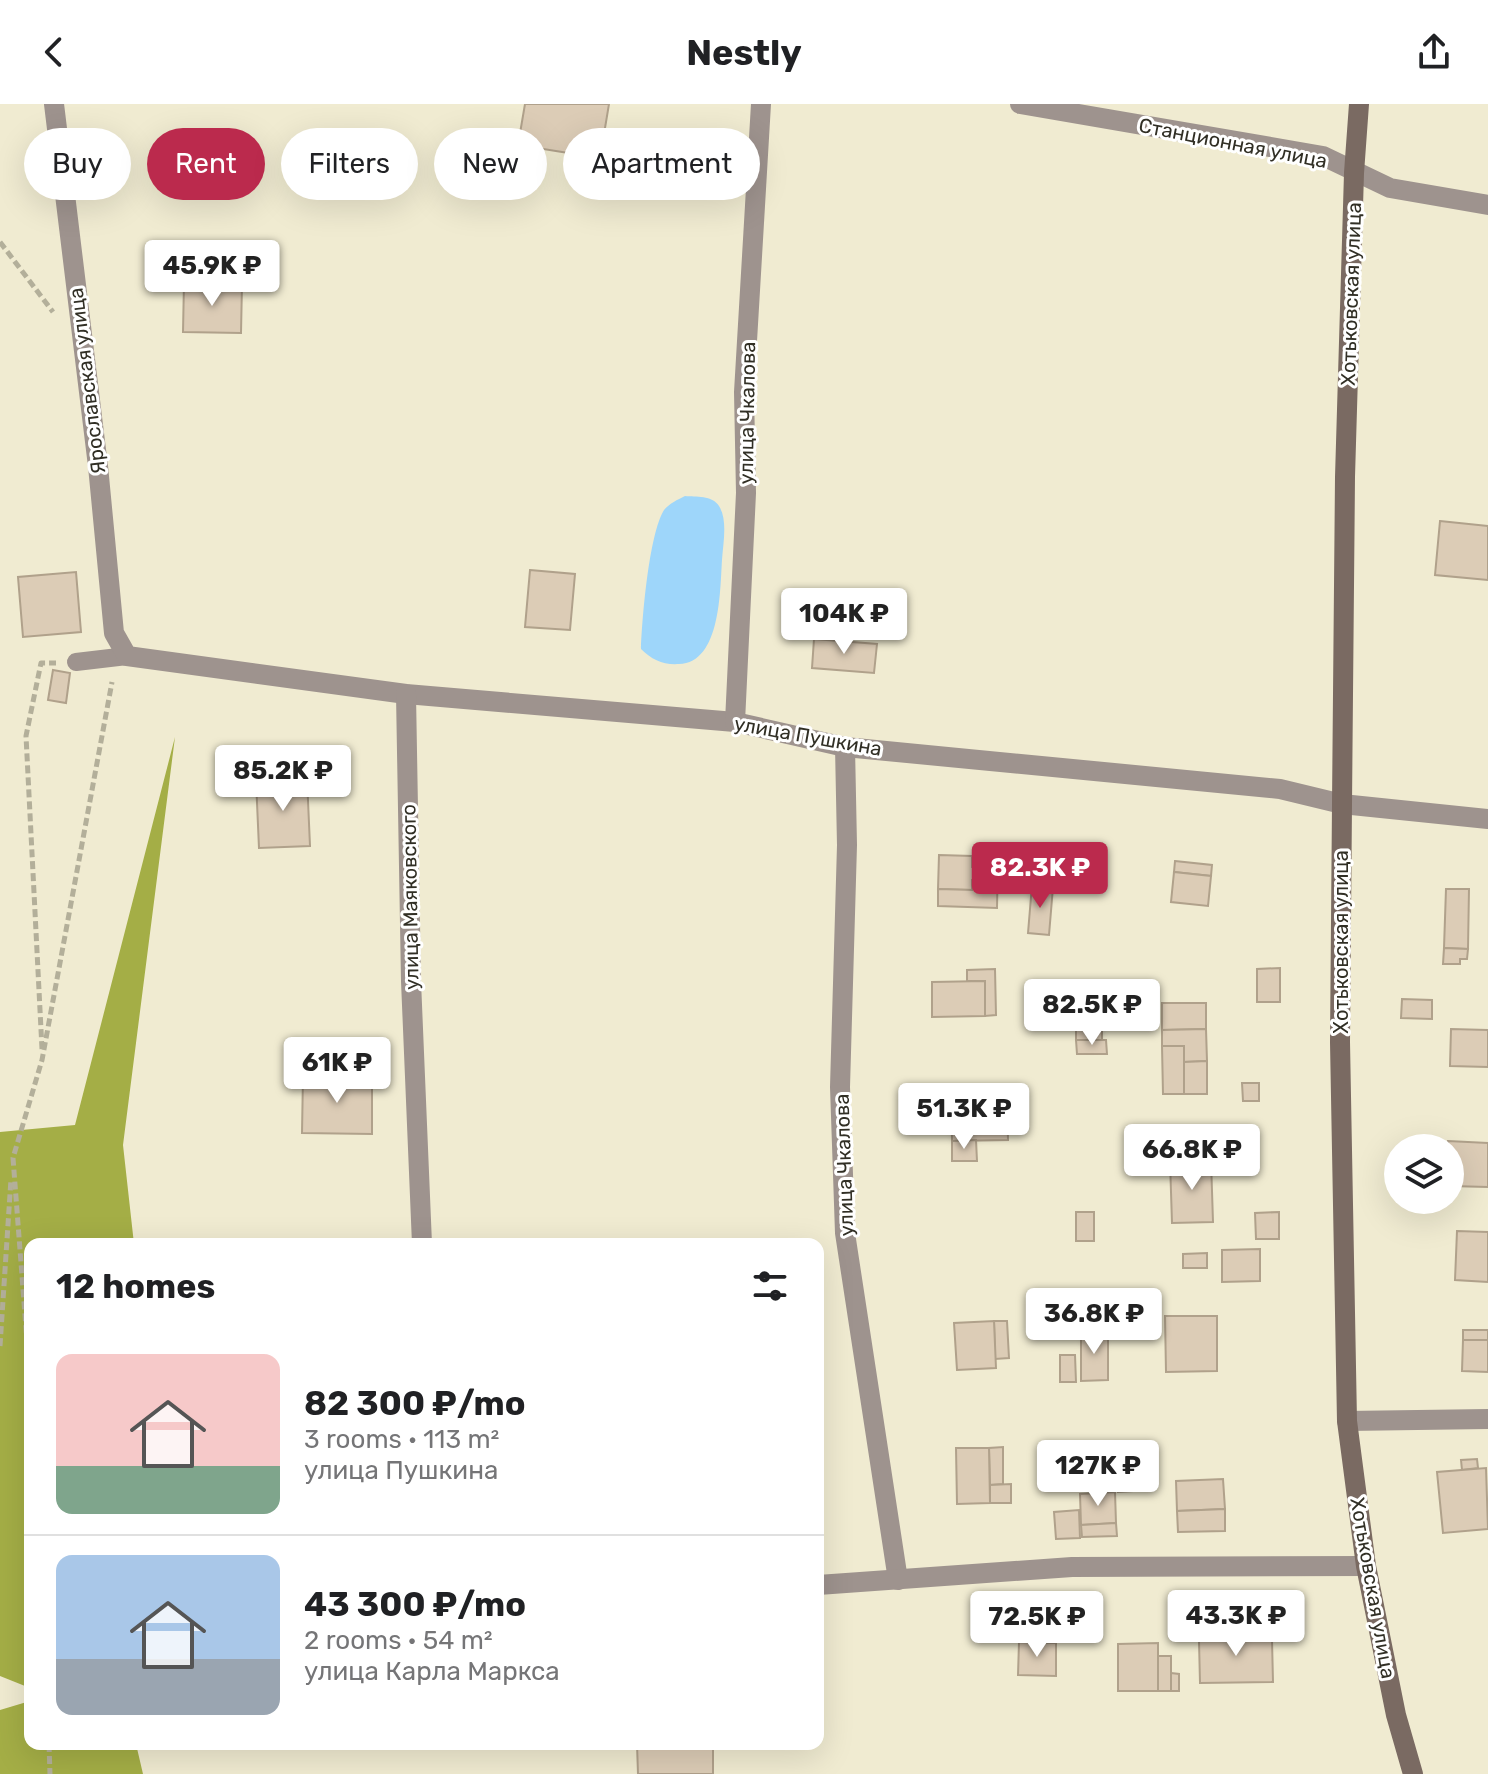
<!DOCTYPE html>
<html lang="en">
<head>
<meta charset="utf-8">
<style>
	:root { --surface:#fff; --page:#f6f6f6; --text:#202124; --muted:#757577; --line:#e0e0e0; --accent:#bb2a4d }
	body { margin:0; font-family:Rubik,sans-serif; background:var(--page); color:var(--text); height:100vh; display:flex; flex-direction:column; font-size:30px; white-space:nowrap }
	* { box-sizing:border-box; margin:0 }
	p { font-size:26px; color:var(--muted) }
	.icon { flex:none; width:44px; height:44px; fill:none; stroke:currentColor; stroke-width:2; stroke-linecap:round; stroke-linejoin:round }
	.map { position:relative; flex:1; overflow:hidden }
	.details { position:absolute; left:24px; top:1134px; width:800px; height:512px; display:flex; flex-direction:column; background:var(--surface); border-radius:16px; box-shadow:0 8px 32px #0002 }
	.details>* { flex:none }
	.guide { position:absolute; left:24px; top:24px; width:800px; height:72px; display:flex; gap:16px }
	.tools { position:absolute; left:1384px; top:1030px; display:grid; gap:16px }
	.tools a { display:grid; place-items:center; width:80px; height:80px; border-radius:50%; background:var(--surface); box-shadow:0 8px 32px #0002; font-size:40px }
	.price { position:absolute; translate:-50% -68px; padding:0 18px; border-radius:8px; background:#fff; color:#222; font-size:26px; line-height:52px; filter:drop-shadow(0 2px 4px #0008) }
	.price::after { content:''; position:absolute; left:50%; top:48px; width:24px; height:18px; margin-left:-12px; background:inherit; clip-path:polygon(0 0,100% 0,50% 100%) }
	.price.selected { background:var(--accent); color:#fff }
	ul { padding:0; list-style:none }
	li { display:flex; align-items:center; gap:24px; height:200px; padding:0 32px }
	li+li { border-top:2px solid var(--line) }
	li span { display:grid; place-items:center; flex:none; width:224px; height:160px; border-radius:16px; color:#555 }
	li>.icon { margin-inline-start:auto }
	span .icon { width:96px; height:96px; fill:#fffc; stroke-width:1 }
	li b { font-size:34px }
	h2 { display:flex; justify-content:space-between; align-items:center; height:96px; padding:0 32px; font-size:34px }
	.chip { padding:0 28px; border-radius:36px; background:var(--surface); box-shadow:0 8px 32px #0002; font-size:28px; line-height:72px }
	.chip.selected { background:var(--accent); color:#fff }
	header { display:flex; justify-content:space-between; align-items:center; height:104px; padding:0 32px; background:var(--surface); font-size:36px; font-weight:700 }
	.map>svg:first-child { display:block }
	.forest { fill:#a4ae46 }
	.water { fill:#9ed6fa }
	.building { fill:#dcccb6; stroke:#b0a18b; stroke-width:2 }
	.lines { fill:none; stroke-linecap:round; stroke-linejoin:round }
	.path { stroke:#b3af9a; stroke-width:5; stroke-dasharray:8 4; stroke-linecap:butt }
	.service { stroke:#9e938e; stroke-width:18 }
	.minor { stroke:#9e938e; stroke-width:20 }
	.secondary { stroke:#7a6a62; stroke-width:20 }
	.labels { text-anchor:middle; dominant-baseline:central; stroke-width:6; stroke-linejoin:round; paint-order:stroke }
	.street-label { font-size:20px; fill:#312f25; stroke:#fff }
</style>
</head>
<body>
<header><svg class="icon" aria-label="back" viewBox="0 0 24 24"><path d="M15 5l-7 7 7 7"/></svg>Nestly<svg class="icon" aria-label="share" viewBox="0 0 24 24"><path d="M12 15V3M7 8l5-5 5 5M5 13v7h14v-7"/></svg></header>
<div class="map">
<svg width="1488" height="1670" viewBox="0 0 1488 1670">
	<rect width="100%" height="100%" fill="#f0ebd1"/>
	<g class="forest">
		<path d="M175,633L123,1041L134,1140H30V1584L0,1572V1028L75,1021Z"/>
		<path d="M30,1597V1640H136L143,1670H0V1606Z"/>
	</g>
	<path class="water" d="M685,392C696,393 712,391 719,402C728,416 723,440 722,456C720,485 721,559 679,560C663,561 652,556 641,545C642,515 649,430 664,406C670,399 677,396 685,392Z"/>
	<g class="building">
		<path d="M525,0H609L600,54L518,41Z"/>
		<path d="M184,178L242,180L241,229L183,228Z"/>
		<path d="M1440,417L1488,422V476L1435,471Z"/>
		<path d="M530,466L575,470L570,526L525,523Z"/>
		<path d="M76,468L81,528L23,533L18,473Z"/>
		<path d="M814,535L877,540L874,569L812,564Z"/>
		<path d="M53,566L70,569L66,599L48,596Z"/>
		<path d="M307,674L310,742L259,744L256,676Z"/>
		<path d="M939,751L972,752V763L979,764L978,776H972V786L938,785Z"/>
		<path d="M972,752L998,753L997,804L938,802V785L972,786V776H978L979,764L972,763Z"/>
		<path d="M1175,757L1212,761L1211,772L1174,768Z"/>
		<path d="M1174,768L1211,772L1208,802L1171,798Z"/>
		<path d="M1032,781L1053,783L1049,831L1028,829Z"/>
		<path d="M1446,785H1469L1468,845L1444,844Z"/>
		<path d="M1444,844L1468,845L1467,855H1460V860H1443Z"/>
		<path d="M1280,864V898H1257V865Z"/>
		<path d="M995,865L996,911L985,912V877H967V866Z"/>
		<path d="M985,877V912L932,913V878Z"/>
		<path d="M1402,895L1432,896V915L1401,914Z"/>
		<path d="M1162,899H1206V925L1162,926Z"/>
		<rect x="1076" y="908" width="26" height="28"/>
		<path d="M1206,925L1207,957L1184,958V942H1162V926Z"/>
		<path d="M1451,925L1488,926V963L1450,962Z"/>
		<path d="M1076,936H1106L1107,950H1077Z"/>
		<path d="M1162,942H1184V990H1163Z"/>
		<path d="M1207,957V990H1184V958Z"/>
		<path d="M303,972L372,973V1030L302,1029Z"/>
		<path d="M1242,979H1259V997H1243Z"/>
		<path d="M1007,991L1008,1036L952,1037L951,992Z"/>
		<path d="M976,1036L977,1057H952V1037Z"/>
		<path d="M1448,1037L1488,1039V1083L1450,1082Z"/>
		<path d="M1211,1038V1056L1170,1057V1039Z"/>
		<path d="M1211,1056L1213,1118L1172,1119L1170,1057Z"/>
		<rect x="1076" y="1108" width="18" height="29"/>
		<path d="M1279,1108V1135H1256L1255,1109Z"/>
		<path d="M1457,1127L1488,1128V1178L1455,1176Z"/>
		<path d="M1260,1145V1177L1222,1178V1146Z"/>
		<path d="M1207,1149V1164H1183V1150Z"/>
		<path d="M1165,1212H1217V1267L1166,1268Z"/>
		<path d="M994,1217H1007L1009,1254L995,1255Z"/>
		<path d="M994,1217L996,1264L957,1266L954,1219Z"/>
		<rect x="1463" y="1226" width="25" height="10"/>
		<path d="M1081,1227H1108V1276L1081,1277Z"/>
		<path d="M1463,1236H1488V1268L1462,1267Z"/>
		<path d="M1060,1251H1075L1076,1278H1060Z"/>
		<path d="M1003,1343V1380L990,1381L989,1344Z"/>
		<path d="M956,1344H989L990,1399L957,1400Z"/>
		<path d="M1477,1355L1478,1364L1462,1366L1461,1356Z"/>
		<path d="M1486,1364L1488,1425L1443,1429L1437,1368Z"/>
		<path d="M1149,1372V1386L1118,1388V1374Z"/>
		<path d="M1223,1375L1225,1405L1177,1407L1176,1377Z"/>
		<path d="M1011,1380V1399H990V1381Z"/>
		<path d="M1115,1388L1116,1419L1081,1421L1080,1390Z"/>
		<path d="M1225,1405V1427L1178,1428L1177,1407Z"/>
		<path d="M1079,1406L1080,1434L1056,1435L1054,1408Z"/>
		<path d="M1116,1419L1117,1432L1082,1433L1081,1421Z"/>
		<path d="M1218,1523H1249L1250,1536H1272L1273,1578L1200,1579L1199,1537L1218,1536Z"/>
		<path d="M1019,1538L1056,1539V1572L1018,1571Z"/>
		<path d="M1158,1539V1587H1118V1540Z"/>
		<rect x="1158" y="1552" width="13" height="35"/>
		<path d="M1171,1569L1179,1570V1587H1171Z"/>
		<path d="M637,1640H713V1670H638Z"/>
	</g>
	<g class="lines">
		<g class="path">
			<path d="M0,138L53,208"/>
			<path d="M42,945L26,632L41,559H56"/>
			<path d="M0,1242L11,1075"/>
			<path d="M30,1277L13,1054L42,956L112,578"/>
			<path d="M49,1640L50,1670"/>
		</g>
		<path class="service" d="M76,558L127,552"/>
		<g class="minor">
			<path d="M54,0L98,362L114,529L127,552L406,590L735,618L845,643L1280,685L1342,700L1488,715"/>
			<path d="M1020,0L1323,52L1390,84L1488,101"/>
			<path d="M406,590L411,877L422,1140"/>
			<path d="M735,618L746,389L744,288L761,0"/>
			<path d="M845,643L847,741L840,983L845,1129L898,1476"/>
			<path d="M1347,1317L1488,1315"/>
			<path d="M818,1481L1072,1463L1366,1462"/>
		</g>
		<path class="secondary" d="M1359,0L1354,69L1345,373L1342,700L1340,938L1347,1317L1366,1462L1396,1611L1413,1670"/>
	</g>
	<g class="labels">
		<g class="street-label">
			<text transform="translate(1233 39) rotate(11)">Станционная улица</text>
			<text transform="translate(1351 190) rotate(-88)">Хотьковская улица</text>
			<text transform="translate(87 277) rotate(-97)">Ярославская улица</text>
			<text transform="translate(747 309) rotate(-89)">улица Чкалова</text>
			<text transform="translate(808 632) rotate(10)">улица Пушкина</text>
			<text transform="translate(410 793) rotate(-91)">улица Маяковского</text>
			<text transform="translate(1341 838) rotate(-90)">Хотьковская улица</text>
			<text transform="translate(844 1061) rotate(-92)">улица Чкалова</text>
			<text transform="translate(1373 1484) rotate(80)">Хотьковская улица</text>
		</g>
	</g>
</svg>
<div class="tools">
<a><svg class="icon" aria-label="layers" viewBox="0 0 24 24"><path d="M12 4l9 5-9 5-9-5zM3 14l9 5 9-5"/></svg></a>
</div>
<b class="price" style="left:212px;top:204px">45.9K ₽</b>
<b class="price" style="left:844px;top:552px">104K ₽</b>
<b class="price" style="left:283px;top:709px">85.2K ₽</b>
<b class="price selected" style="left:1040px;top:806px">82.3K ₽</b>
<b class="price" style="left:1092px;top:943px">82.5K ₽</b>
<b class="price" style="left:337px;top:1001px">61K ₽</b>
<b class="price" style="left:964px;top:1047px">51.3K ₽</b>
<b class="price" style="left:1192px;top:1088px">66.8K ₽</b>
<b class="price" style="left:1094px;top:1252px">36.8K ₽</b>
<b class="price" style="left:1098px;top:1404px">127K ₽</b>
<b class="price" style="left:1236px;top:1554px">43.3K ₽</b>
<b class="price" style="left:1037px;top:1555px">72.5K ₽</b>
<div class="guide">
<a class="chip">Buy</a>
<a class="chip selected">Rent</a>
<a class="chip">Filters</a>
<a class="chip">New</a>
<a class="chip">Apartment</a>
</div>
<section class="details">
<h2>12 homes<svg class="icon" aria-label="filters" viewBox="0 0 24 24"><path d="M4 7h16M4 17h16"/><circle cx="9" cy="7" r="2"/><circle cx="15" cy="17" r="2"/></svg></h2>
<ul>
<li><span style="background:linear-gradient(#f6c9c9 70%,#7fa58c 0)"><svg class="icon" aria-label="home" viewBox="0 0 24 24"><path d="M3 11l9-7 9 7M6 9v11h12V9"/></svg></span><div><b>82 300 ₽/mo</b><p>3 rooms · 113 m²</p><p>улица Пушкина</p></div></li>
<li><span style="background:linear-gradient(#a9c7e8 65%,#9aa5b1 0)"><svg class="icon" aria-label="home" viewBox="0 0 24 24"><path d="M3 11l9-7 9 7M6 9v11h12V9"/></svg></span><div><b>43 300 ₽/mo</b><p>2 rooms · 54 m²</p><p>улица Карла Маркса</p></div></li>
</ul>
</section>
</div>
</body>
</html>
